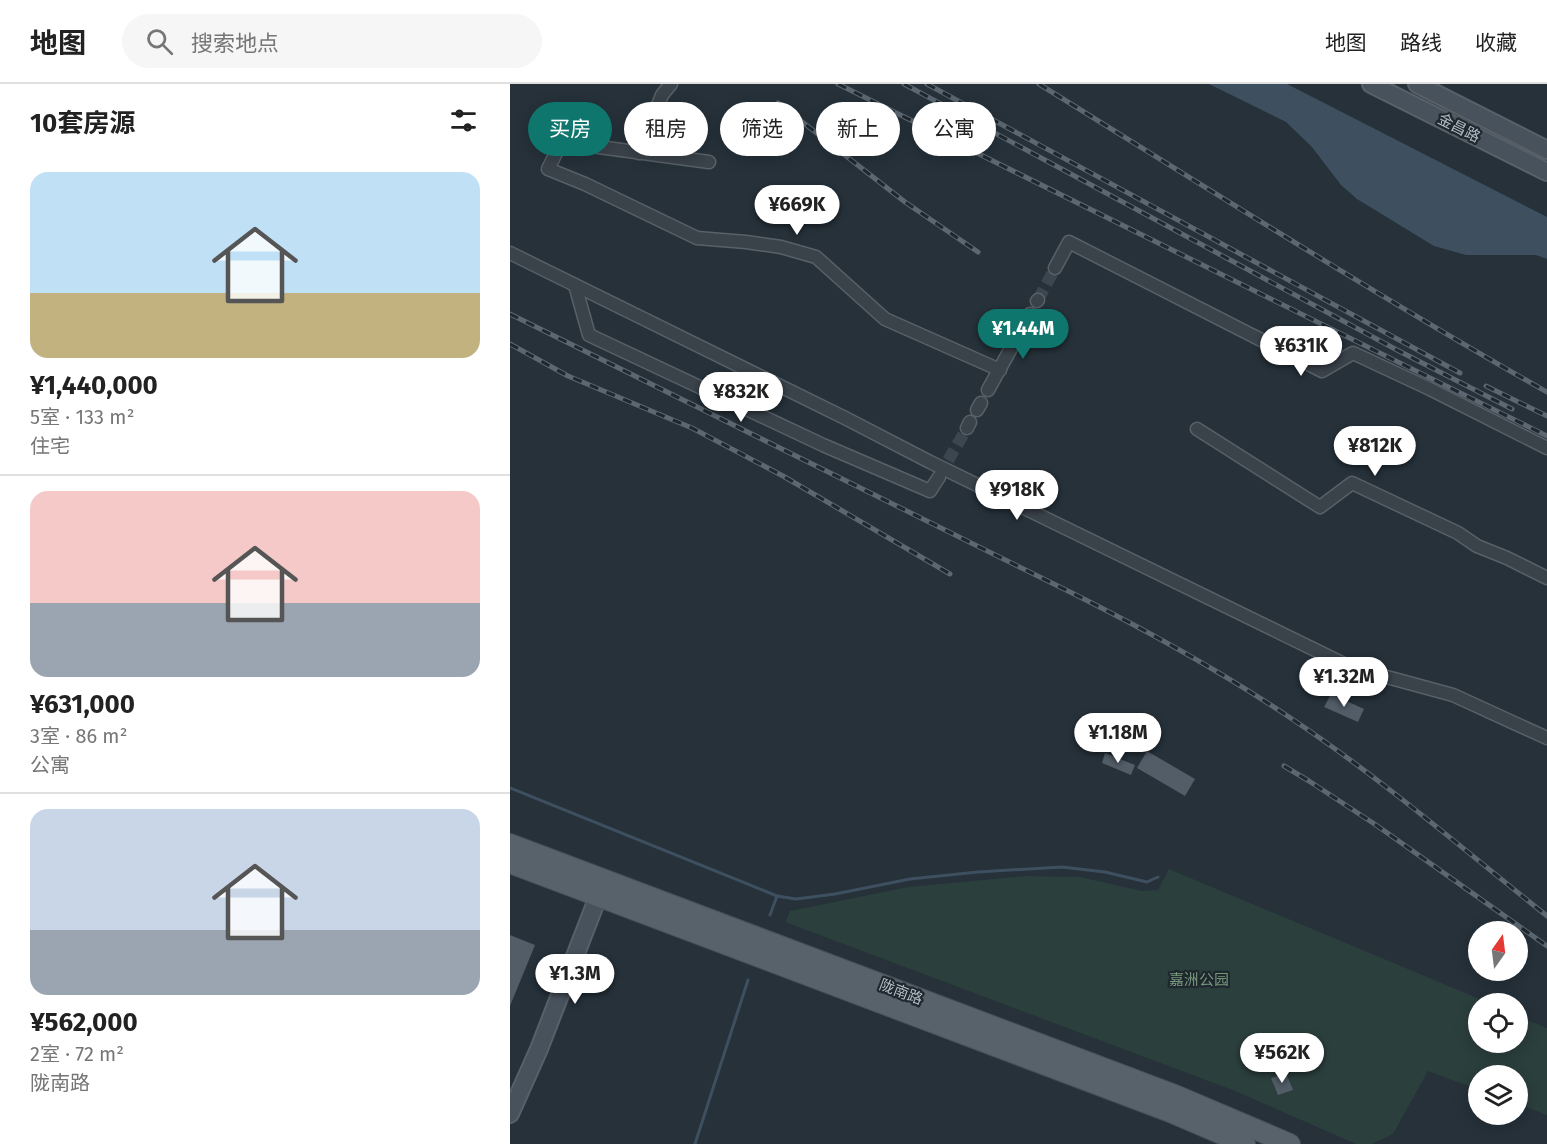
<!DOCTYPE html>
<html lang="zh">
<head>
<meta charset="utf-8">
<style>
	:root { --surface:#fff; --page:#f6f6f6; --text:#222; --muted:#767676; --line:#e0e0e0; --accent:#0f766e }
	body { margin:0; font-family:"Fira Sans","Noto Sans SC",sans-serif; background:var(--page); color:var(--text); height:100vh; display:flex; flex-direction:column; font-size:22px; white-space:nowrap }
	* { box-sizing:border-box; margin:0 }
	p { font-size:20px; color:var(--muted) }
	.icon { flex:none; width:33px; height:33px; fill:none; stroke:currentColor; stroke-width:2; stroke-linecap:round; stroke-linejoin:round }
	.map { position:relative; flex:1; overflow:hidden }
	.sheet { display:flex; flex-direction:column; background:var(--surface); width:510px }
	.sheet>* { flex:none }
	.guide { position:absolute; left:18px; top:18px; width:570px; height:54px; display:flex; gap:12px }
	.needle { width:39px; rotate:14deg }
	.tools { position:absolute; left:958px; top:837px; display:grid; gap:12px }
	.tools a { display:grid; place-items:center; width:60px; height:60px; border-radius:50%; background:var(--surface); box-shadow:0 3px 15px #0003; font-size:30px }
	.price { position:absolute; translate:-50% -51px; padding:0 14px; border-radius:21px; background:#fff; color:#222; font-size:20px; line-height:39px; filter:drop-shadow(0 2px 3px #0008) }
	.price::after { content:''; position:absolute; left:50%; top:36px; width:18px; height:14px; margin-left:-9px; background:inherit; clip-path:polygon(0 0,100% 0,50% 100%) }
	.price.selected { background:var(--accent); color:#fff }
	ul { padding:0; list-style:none }
	li { display:grid; align-content:center; gap:12px; height:318px; padding:0 30px }
	li+li { border-top:2px solid var(--line) }
	li span { display:grid; place-items:center; height:186px; border-radius:18px; color:#555 }
	li>.icon { margin-inline-start:auto }
	span .icon { width:108px; height:108px; fill:#fffc; stroke-width:1 }
	li b { font-size:26px }
	h2 { display:flex; justify-content:space-between; align-items:center; height:72px; padding:0 30px; font-size:26px }
	.pill { padding:0 21px; border-radius:27px; background:var(--surface); box-shadow:0 3px 15px #0003; font-size:21px; line-height:54px }
	.pill.selected { background:var(--accent); color:#fff }
	header { display:flex; align-items:center; gap:36px; box-sizing:border-box; height:84px; padding:0 30px; background:var(--surface); border-bottom:2px solid var(--line) }
	header strong { font-size:28px }
	nav { display:flex; gap:33px; margin-inline-start:auto; font-size:21px }
	.search { width:420px; height:54px; background:var(--page); display:flex; align-items:center; gap:15px; box-sizing:border-box; padding:0 21px; border-radius:33px; color:var(--muted); font-size:22px }
	main { display:flex; flex:1; min-height:0 }
	.map>svg:first-child { display:block }
	.green { fill:#2b3f3d }
	.water { fill:#3e5060 }
	.lines { fill:none; stroke-linecap:round; stroke-linejoin:round }
	.stream { stroke:#3e5060; stroke-width:3 }
	.building { fill:#525d68 }
	.street-tunnel { stroke:#3b464f; stroke-width:12; stroke-dasharray:12 6; stroke-linecap:butt }
	.street-casing { stroke:#586068; stroke-width:15 }
	.secondary-casing { stroke:#586068; stroke-width:20 }
	.primary-casing { stroke:#464e56; stroke-width:22 }
	.street { stroke:#3a424a; stroke-width:12 }
	.secondary { stroke:#48525d; stroke-width:16 }
	.primary { stroke:#58626a; stroke-width:20 }
	.rail-casing { stroke:#5c6771; stroke-width:5 }
	.rail { stroke:#1f272f; stroke-width:3; stroke-dasharray:9; stroke-linecap:butt }
	.labels { text-anchor:middle; dominant-baseline:central; stroke-width:4.5; stroke-linejoin:round; paint-order:stroke }
	.street-label { font-size:15px; fill:#b5bdc6; stroke:#1f272f }
	.park-label { font-size:15px; fill:#76987a; stroke:#1f272f }
</style>
</head>
<body>
<header>
<strong>地图</strong>
<div class="search"><svg class="icon" aria-label="search" viewBox="0 0 24 24"><circle cx="10" cy="10" r="6"/><path d="M15 15l6 6"/></svg>搜索地点</div>
<nav><a>地图</a><a>路线</a><a>收藏</a></nav>
</header>
<main>
<section class="sheet">
<h2>10套房源<svg class="icon" aria-label="filters" viewBox="0 0 24 24"><path d="M4 7h16M4 17h16"/><circle cx="9" cy="7" r="2"/><circle cx="15" cy="17" r="2"/></svg></h2>
<ul>
<li><span style="background:linear-gradient(#bfe0f5 65%,#c2b280 0)"><svg class="icon" aria-label="home" viewBox="0 0 24 24"><path d="M3 11l9-7 9 7M6 9v11h12V9"/></svg></span><div><b>¥1,440,000</b><p>5室 · 133 m²</p><p>住宅</p></div></li>
<li><span style="background:linear-gradient(#f6c9c9 60%,#9aa5b1 0)"><svg class="icon" aria-label="home" viewBox="0 0 24 24"><path d="M3 11l9-7 9 7M6 9v11h12V9"/></svg></span><div><b>¥631,000</b><p>3室 · 86 m²</p><p>公寓</p></div></li>
<li><span style="background:linear-gradient(#c9d6e8 65%,#9aa5b1 0)"><svg class="icon" aria-label="home" viewBox="0 0 24 24"><path d="M3 11l9-7 9 7M6 9v11h12V9"/></svg></span><div><b>¥562,000</b><p>2室 · 72 m²</p><p>陇南路</p></div></li>
</ul>
</section>
<div class="map">
<svg width="1037" height="1060" viewBox="0 0 1037 1060">
	<rect width="100%" height="100%" fill="#26313a"/>
	<path class="green" d="M659,785L979,919L969,920V958H1008V932L1037,944V1031L1008,1020V992H969V1006L918,987L883,1050L862,1060H846L725,1007L275,838L280,827L398,803L515,792L570,793L632,807L648,806Z"/>
	<path class="water" d="M699,0H777L1037,133V175L1026,171H956L924,162L847,115L831,101L802,63L776,38Z"/>
	<g class="lines">
		<g class="stream">
			<path d="M0,704L267,812L260,831"/>
			<path d="M267,812L286,815L325,810L400,795L468,788L552,783L595,788L637,798L648,793"/>
			<path d="M185,1060L238,896"/>
		</g>
	</g>
	<g class="building">
		<path d="M821,610L854,625L848,638L814,623Z"/>
		<path d="M637,667L685,695L675,712L627,684Z"/>
		<path d="M595,669L625,681L621,691L592,679Z"/>
		<path d="M0,851L25,861L0,922Z"/>
		<path d="M776,989L783,1006L768,1011L761,994Z"/>
	</g>
	<g class="lines">
		<g class="street-tunnel">
			<path d="M528,216L545,184"/>
			<path d="M429,392L457,344"/>
		</g>
		<defs>
			<g id="street">
				<path d="M129,69L152,11L161,0"/>
				<path d="M199,78L67,60L48,65L38,85L75,100L187,154L236,158L271,163L306,173L375,235L490,286"/>
				<path d="M0,169L335,334L420,378L840,583L943,611L1037,654"/>
				<path d="M545,184L559,158L812,287L843,269L920,305L1037,364"/>
				<path d="M65,201L79,251L313,361L420,407L429,393"/>
				<path d="M527,217L528,216"/>
				<path d="M478,306L520,230"/>
				<path d="M467,326L471,319"/>
				<path d="M457,344L460,338"/>
				<path d="M687,345L810,423L842,399L948,449L967,462L997,474L1037,494"/>
			</g>
			<g id="secondary">
				<path d="M861,0L1037,88"/>
				<path d="M907,0L1037,66"/>
				<path d="M0,1030L29,965L93,800"/>
			</g>
			<g id="primary">
				<path d="M0,760L665,1011L780,1060"/>
				<path d="M0,779L660,1028L735,1060"/>
			</g>
		</defs>
		<use href="#street" class="street-casing"/>
		<use href="#secondary" class="secondary-casing"/>
		<use href="#primary" class="primary-casing"/>
		<use href="#street" class="street"/>
		<use href="#secondary" class="secondary"/>
		<use href="#primary" class="primary"/>
		<defs>
			<g id="rail">
				<path d="M328,0L1037,352"/>
				<path d="M394,0L887,266L1002,325"/>
				<path d="M417,0L950,289"/>
				<path d="M529,0C697,104 864,210 1037,308"/>
				<path d="M268,19L395,118L468,168"/>
				<path d="M0,230L562,509C638,547 712,588 782,635C872,695 953,765 1037,832"/>
				<path d="M0,260L58,292L182,344L273,392L440,490"/>
				<path d="M976,302L1037,332"/>
				<path d="M774,682L799,697L866,741L1037,862"/>
			</g>
		</defs>
		<use href="#rail" class="rail-casing"/>
		<use href="#rail" class="rail"/>
	</g>
	<g class="labels">
		<g class="street-label">
			<text transform="translate(949 44) rotate(27)">金昌路</text>
			<text transform="translate(391 908) rotate(21)">陇南路</text>
		</g>
		<g class="park-label">
			<text x="689" y="896">嘉洲公园</text>
		</g>
	</g>
</svg>
<div class="tools">
<a><svg class="needle" viewBox="-14 -14 28 28"><path d="M0-13l5 13h-10z" fill="#e53935"/><path d="M0 13l5-13h-10z" fill="#767676"/></svg></a>
<a><svg class="icon" aria-label="locate" viewBox="0 0 24 24"><circle cx="12" cy="12" r="6"/><path d="M12 2v4M12 18v4M2 12h4M18 12h4"/></svg></a>
<a><svg class="icon" aria-label="layers" viewBox="0 0 24 24"><path d="M12 4l9 5-9 5-9-5zM3 14l9 5 9-5"/></svg></a>
</div>
<b class="price" style="left:287px;top:152px">¥669K</b>
<b class="price selected" style="left:513px;top:276px">¥1.44M</b>
<b class="price" style="left:791px;top:293px">¥631K</b>
<b class="price" style="left:231px;top:339px">¥832K</b>
<b class="price" style="left:865px;top:393px">¥812K</b>
<b class="price" style="left:507px;top:437px">¥918K</b>
<b class="price" style="left:834px;top:624px">¥1.32M</b>
<b class="price" style="left:608px;top:680px">¥1.18M</b>
<b class="price" style="left:65px;top:921px">¥1.3M</b>
<b class="price" style="left:772px;top:1000px">¥562K</b>
<div class="guide">
<a class="pill selected">买房</a>
<a class="pill">租房</a>
<a class="pill">筛选</a>
<a class="pill">新上</a>
<a class="pill">公寓</a>
</div>
</div>
</main>
</body>
</html>
